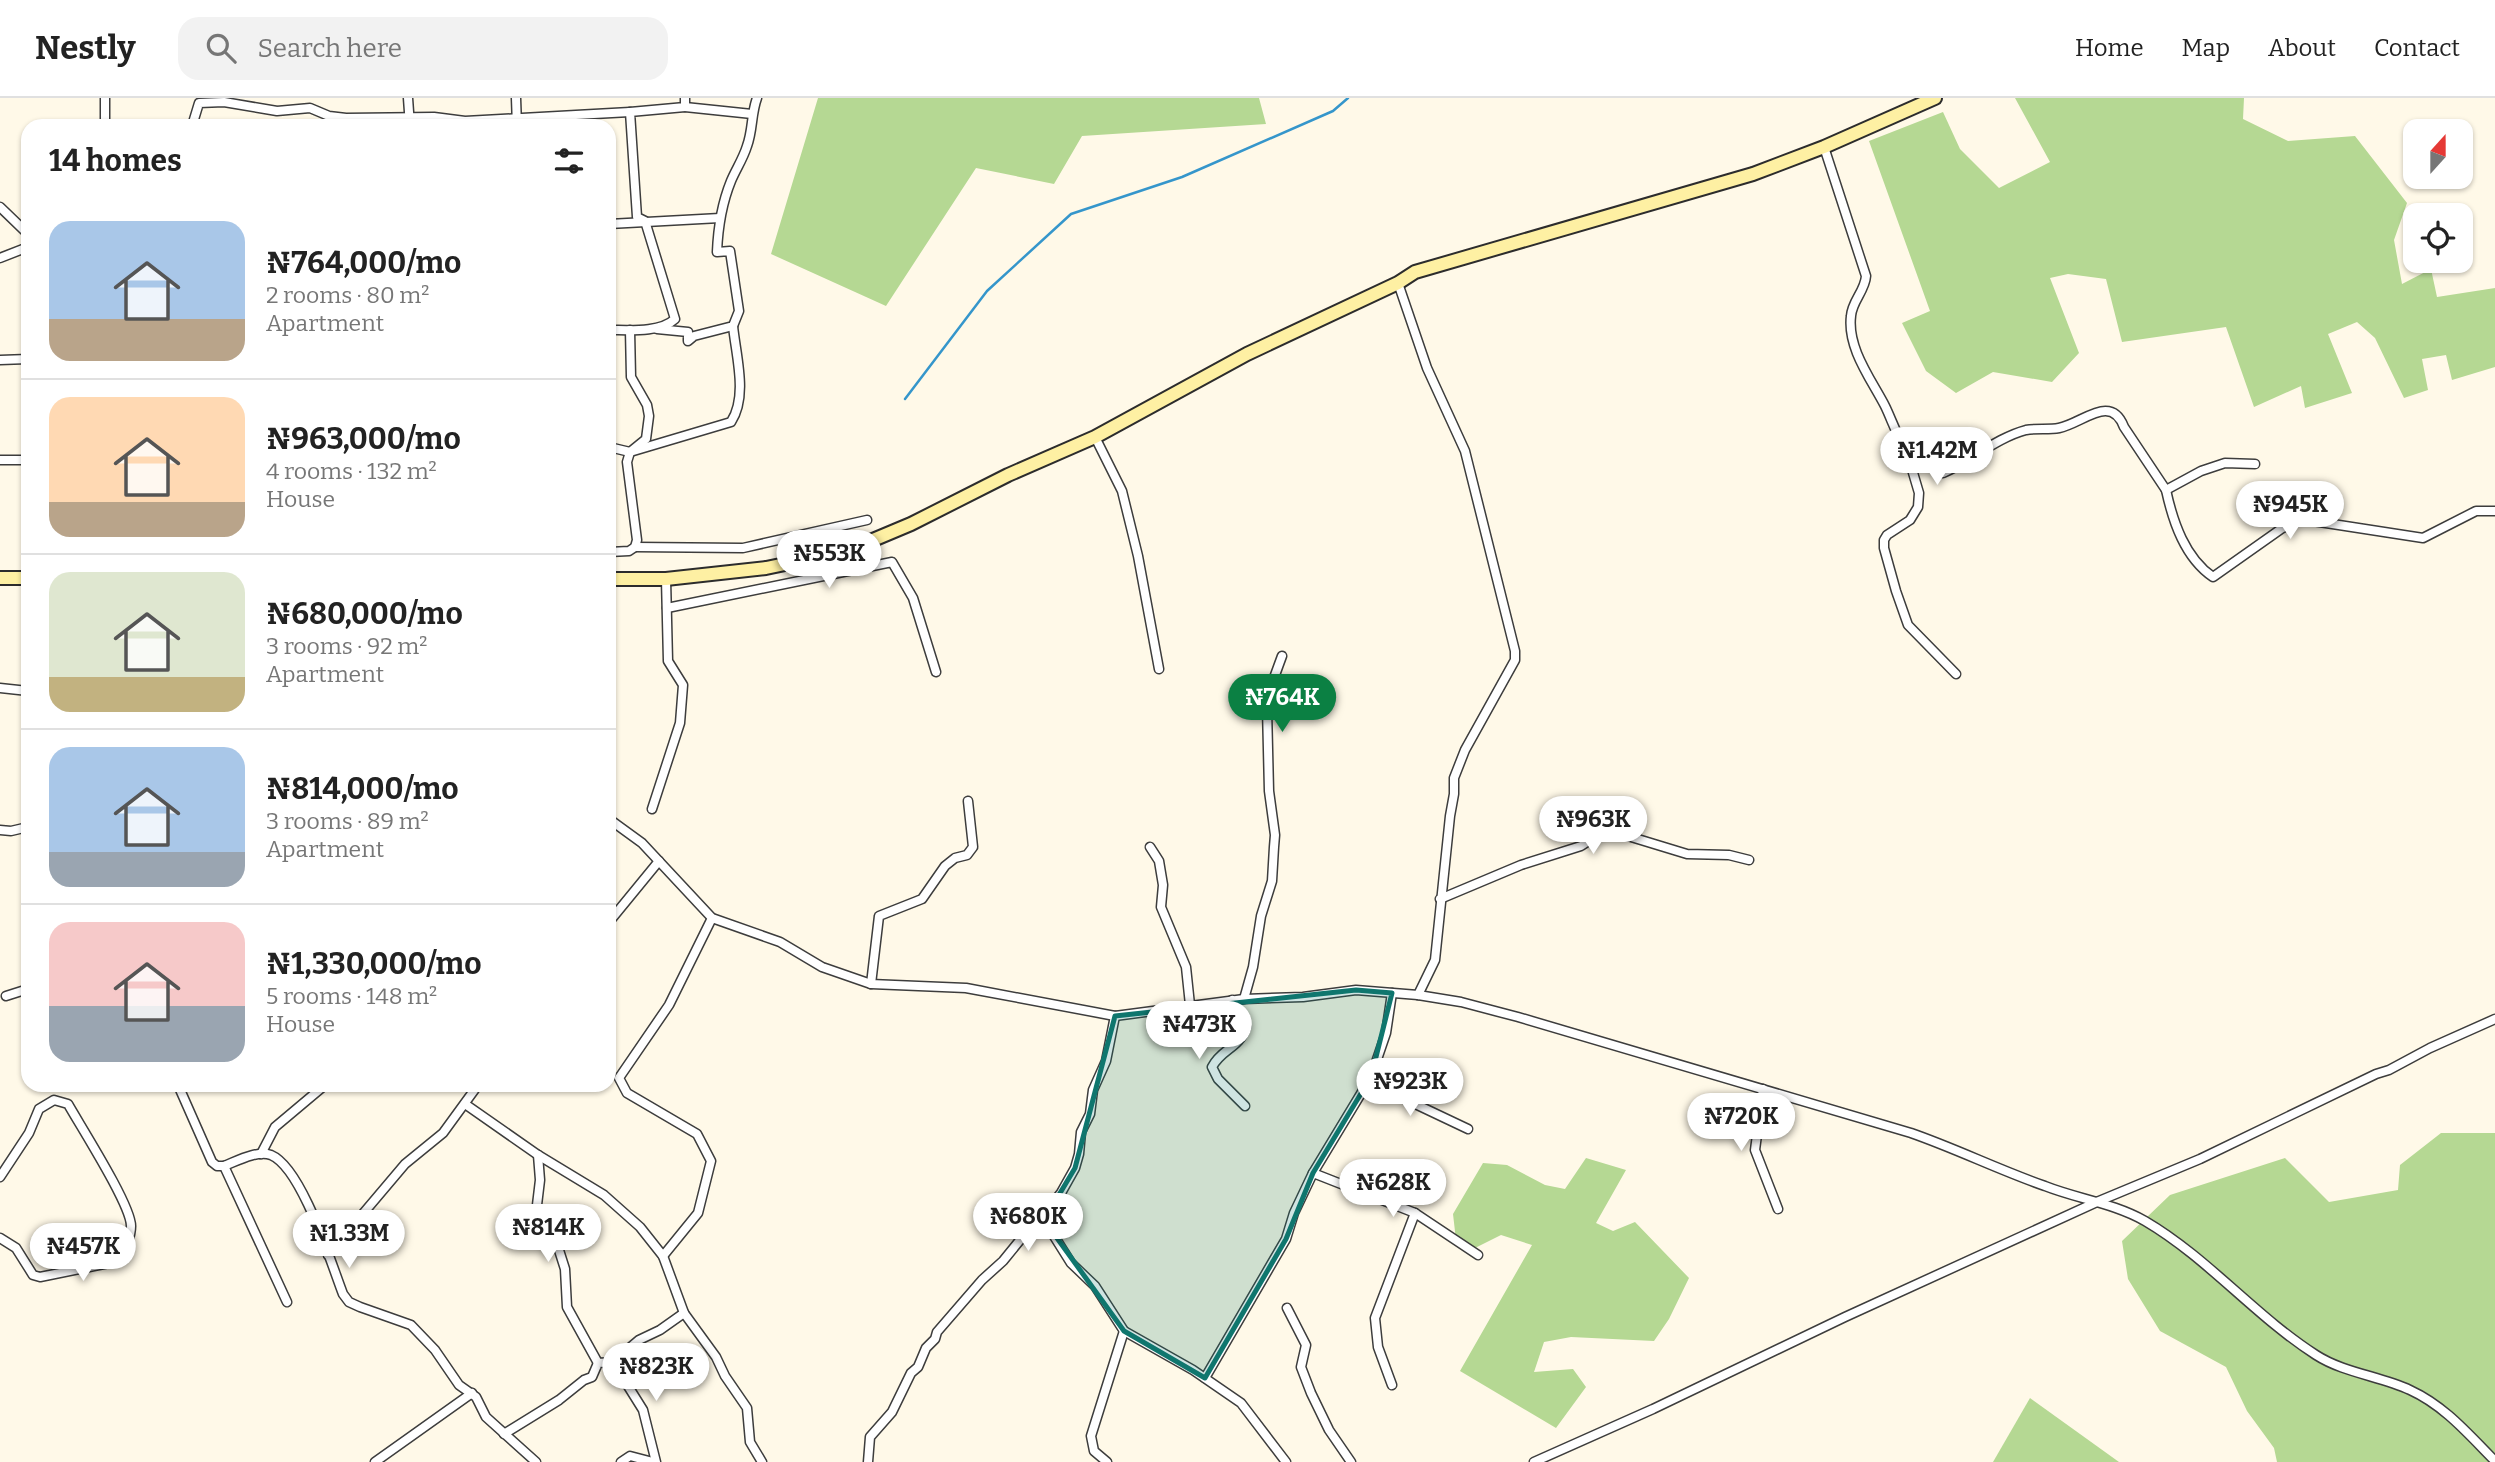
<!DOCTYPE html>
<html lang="en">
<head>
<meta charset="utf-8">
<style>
	:root { --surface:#fff; --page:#f2f2f2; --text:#222; --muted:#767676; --line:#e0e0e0; --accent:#0b8043 }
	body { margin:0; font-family:Bitter,serif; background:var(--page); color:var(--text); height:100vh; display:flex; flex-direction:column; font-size:26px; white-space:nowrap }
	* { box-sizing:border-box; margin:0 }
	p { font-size:23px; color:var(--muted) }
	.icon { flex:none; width:38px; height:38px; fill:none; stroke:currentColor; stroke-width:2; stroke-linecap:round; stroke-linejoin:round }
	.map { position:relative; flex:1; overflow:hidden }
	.details { position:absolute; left:21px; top:21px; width:595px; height:973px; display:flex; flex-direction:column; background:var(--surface); border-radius:21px; box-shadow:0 2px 5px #0004 }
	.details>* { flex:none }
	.needle { width:46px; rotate:21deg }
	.fabs { position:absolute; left:2403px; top:21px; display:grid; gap:14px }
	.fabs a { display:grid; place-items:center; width:70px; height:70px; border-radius:14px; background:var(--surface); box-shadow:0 2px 5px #0004; font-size:35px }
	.price { position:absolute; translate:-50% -60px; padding:0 16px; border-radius:24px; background:#fff; color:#222; font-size:23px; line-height:46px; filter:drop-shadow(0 2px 4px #0008) }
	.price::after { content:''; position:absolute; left:50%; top:42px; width:21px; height:16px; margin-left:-10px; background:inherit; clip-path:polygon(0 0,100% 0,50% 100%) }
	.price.active { background:var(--accent); color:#fff }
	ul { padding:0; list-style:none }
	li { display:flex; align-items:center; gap:21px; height:175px; padding:0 28px }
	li+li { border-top:2px solid var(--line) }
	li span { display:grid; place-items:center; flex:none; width:196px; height:140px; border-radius:21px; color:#555 }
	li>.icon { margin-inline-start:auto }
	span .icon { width:84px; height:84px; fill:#fffc; stroke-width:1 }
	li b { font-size:30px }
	h2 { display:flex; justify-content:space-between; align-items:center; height:84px; padding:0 28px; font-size:30px }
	header { display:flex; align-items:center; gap:42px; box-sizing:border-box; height:98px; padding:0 35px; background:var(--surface); border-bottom:2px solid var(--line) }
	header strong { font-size:33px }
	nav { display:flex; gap:38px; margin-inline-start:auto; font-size:24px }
	.search { width:490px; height:63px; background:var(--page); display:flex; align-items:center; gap:18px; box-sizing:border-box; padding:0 24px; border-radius:21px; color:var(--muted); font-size:26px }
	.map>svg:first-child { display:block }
	.forest { fill:#b5d893 }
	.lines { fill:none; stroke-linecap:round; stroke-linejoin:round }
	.stream { stroke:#3596cb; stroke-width:2.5 }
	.minor-casing { stroke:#3d3d3d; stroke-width:11 }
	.secondary-casing { stroke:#2c2c2c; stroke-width:16 }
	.minor { stroke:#fff; stroke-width:8 }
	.secondary { stroke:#fef0a3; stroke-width:12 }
	.marked { fill:#0f766e; fill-opacity:0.2; stroke:#0f766e; stroke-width:5; stroke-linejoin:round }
</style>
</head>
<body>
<header>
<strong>Nestly</strong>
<div class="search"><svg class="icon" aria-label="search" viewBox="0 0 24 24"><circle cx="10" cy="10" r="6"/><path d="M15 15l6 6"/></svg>Search here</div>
<nav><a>Home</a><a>Map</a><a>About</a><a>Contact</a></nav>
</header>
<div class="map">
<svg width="2495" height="1364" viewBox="0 0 2495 1364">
	<rect width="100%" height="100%" fill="#fff9e8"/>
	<g class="forest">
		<path d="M818,0H1259L1266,26L1082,38L1054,86L976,70L886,208L771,156Z"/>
		<path d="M2015,0H2244L2243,21L2288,43L2355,38L2407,105L2394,142L2402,186L2431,171L2437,199L2495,190V269L2452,282L2446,257L2422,261L2428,292L2404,300L2375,240L2357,224L2328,236L2352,295L2305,310L2301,288L2254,309L2226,229L2122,244L2106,181L2068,176L2050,180L2079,255L2052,284L1993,274L1956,295L1926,273L1902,225L1930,213L1869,43L1943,14L1960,51L1999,90L2050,64Z"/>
		<path d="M2441,1035H2495V1364H2277L2274,1350L2247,1313L2226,1269L2160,1233L2128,1181L2122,1143L2170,1097L2285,1060L2329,1104L2398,1092L2400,1067Z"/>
		<path d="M1586,1060L1626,1072L1596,1125L1613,1133L1635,1124L1689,1180L1669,1221L1654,1243L1571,1239L1544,1244L1534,1274L1573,1271L1586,1289L1556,1330L1460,1273L1532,1147L1501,1137L1475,1150L1456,1142L1453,1116L1483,1065L1507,1067L1545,1087L1565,1091Z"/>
		<path d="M2030,1300L2119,1364H1993Z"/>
	</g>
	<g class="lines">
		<path class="stream" d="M905,301L987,193L1071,116L1182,79L1333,13L1348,0"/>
		<defs>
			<g id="minor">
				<path d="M408,0L410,28"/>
				<path d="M516,0L517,28"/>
				<path d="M685,9L752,16"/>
				<path d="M105,28V0"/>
				<path d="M192,28L199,5L224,4L277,13L310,10L329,18L346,20L434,19L465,23L630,14"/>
				<path d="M1824,49L1866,178C1865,193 1852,203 1851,218C1847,250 1871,281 1885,308C1892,322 1897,340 1907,352C1916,363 1931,369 1943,375C1971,363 1996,340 2026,332C2037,330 2049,332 2059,330C2083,325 2111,295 2124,329L2166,392L2201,373L2225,365L2255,366"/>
				<path d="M0,109L28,136"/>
				<path d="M609,126L720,120"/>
				<path d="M0,160L28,149"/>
				<path d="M1398,185L1427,270L1465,353L1515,553V562L1465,652L1454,680V696L1450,718L1435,862L1418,897"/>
				<path d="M657,231L688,234V243L694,238L733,228L739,213L730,153L717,154C718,130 722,105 731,83C736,71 743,61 747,48C753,32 751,16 757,0"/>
				<path d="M609,232C628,232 660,235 675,221L645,123L637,119L630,14L685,9V0"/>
				<path d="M0,262L28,261"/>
				<path d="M1095,339L1122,393L1138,458L1159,571"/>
				<path d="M609,349L630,354L731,324C748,298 736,258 733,228"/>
				<path d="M1906,351L1919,395L1918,409L1910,422L1887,437L1884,442V450L1896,493L1908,527L1956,576"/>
				<path d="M0,362H28"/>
				<path d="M2166,392C2173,424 2185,460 2213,479L2281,431L2300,421L2423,440L2476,413H2495"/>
				<path d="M635,449L743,450L867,422"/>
				<path d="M609,454L629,453L635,449L637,442L627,364L630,354L646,341L649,318L647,307L631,279L630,232"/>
				<path d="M667,510L892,464L913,500L936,574"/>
				<path d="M0,590L28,593"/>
				<path d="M652,711L680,625L683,587L668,563L666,481"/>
				<path d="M609,721L642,745L712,820L780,844L822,869L871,886L966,890L1115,918L1244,901L1303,899L1356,892L1418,897L1461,904L1518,919L1911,1035C1957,1051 1999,1072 2045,1088C2078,1101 2113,1105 2145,1123C2208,1160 2255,1218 2316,1257C2344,1275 2380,1278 2410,1292C2445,1308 2469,1337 2495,1363"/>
				<path d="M0,732L11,733L28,729"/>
				<path d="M1150,749L1159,763L1163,787L1161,809L1186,869L1190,907"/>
				<path d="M1440,801L1521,767L1581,748L1598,737L1618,735L1687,756L1729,757L1749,762"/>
				<path d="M609,824L659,763"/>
				<path d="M871,886L879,818L922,801L945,768L955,760L967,757L973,749L968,703"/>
				<path d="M6,898L28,891"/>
				<path d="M1244,901L1253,869L1261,818L1272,783L1274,749L1275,737L1269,693L1267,610V599L1282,558"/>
				<path d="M1232,902L1246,929C1239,951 1222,950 1212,969L1218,981L1245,1008"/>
				<path d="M1371,979L1392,995L1468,1031"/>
				<path d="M178,987L212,1064L217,1068H224C237,1063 257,1052 271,1057C302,1070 331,1165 343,1196L349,1204L360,1209L411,1227L435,1252L459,1287L476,1299L486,1319L536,1364"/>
				<path d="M1763,991L1755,1052L1778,1111"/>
				<path d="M465,1006L538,1057L604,1097L640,1129L663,1158L684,1215"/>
				<path d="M261,1056L275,1029L325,987"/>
				<path d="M538,1057L540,1082L537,1107L558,1149L565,1171L567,1209L598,1265"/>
				<path d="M224,1068L287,1204"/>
				<path d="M1313,1075L1415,1115L1478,1157"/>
				<path d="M0,1079L29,1035L39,1011L54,1002L68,1006C81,1029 131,1107 131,1128C131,1138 125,1155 119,1163L40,1179L33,1177L16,1150L0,1140"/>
				<path d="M1044,1122L1071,1165L1095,1188L1124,1233L1193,1272L1241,1305L1286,1364"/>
				<path d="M328,1157L405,1066L443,1035L478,987"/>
				<path d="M663,1158L698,1115L711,1063L697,1036L627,995L619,980L669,907L712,820"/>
				<path d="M1287,1210L1306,1247L1301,1269L1311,1295L1329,1332L1351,1364"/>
				<path d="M613,1264L643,1312L656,1364"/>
				<path d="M1205,1280L1286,1141L1294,1115L1313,1075L1371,979L1386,935L1392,895"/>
				<path d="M1392,1287L1378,1249L1375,1220L1415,1115"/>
				<path d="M504,1336L559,1302L584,1282L592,1279L598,1265L613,1264L639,1242L660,1232L684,1215L716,1259L725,1278L747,1310L750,1344L762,1364"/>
				<path d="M375,1364L472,1295"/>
				<path d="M621,1364L630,1358L653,1364"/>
				<path d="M868,1364L870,1339L892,1314L911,1275L918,1269L926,1250L935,1241L937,1234L982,1182L1003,1163L1029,1131L1044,1122L1048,1111L1061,1095L1075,1070L1079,1056L1081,1034L1090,1016L1093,992L1106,963L1115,918"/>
				<path d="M1107,1364L1094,1353L1091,1338L1124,1233"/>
				<path d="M1534,1364L1653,1311L1845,1219L2099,1103L2200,1061L2376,976L2389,972L2430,950L2495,921"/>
			</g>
			<g id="secondary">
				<path d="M0,480H28"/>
				<path d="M609,481H666L766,470L814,460L861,447L911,426L1008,377L1095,339L1247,256L1398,185L1415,174L1753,76L1824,49L1935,0"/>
			</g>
		</defs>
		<use href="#minor" class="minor-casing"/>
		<use href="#secondary" class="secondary-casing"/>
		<use href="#minor" class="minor"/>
		<use href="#secondary" class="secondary"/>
	</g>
	<path class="marked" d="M1356,892L1392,895L1371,979L1313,1075L1286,1141L1205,1280L1124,1233L1044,1122L1075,1070L1115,918Z"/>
</svg>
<div class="fabs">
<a><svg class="needle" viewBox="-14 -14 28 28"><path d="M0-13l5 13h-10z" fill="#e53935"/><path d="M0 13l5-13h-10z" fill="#767676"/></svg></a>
<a><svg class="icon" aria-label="locate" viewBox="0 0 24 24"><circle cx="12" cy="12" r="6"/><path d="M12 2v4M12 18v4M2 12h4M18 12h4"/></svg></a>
</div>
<b class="price" style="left:1937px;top:389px">₦1.42M</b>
<b class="price" style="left:2290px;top:443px">₦945K</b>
<b class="price" style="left:829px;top:492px">₦553K</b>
<b class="price active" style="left:1282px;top:636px">₦764K</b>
<b class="price" style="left:1593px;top:758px">₦963K</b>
<b class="price" style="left:1199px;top:963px">₦473K</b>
<b class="price" style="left:1410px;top:1020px">₦923K</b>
<b class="price" style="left:1741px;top:1055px">₦720K</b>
<b class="price" style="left:1393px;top:1121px">₦628K</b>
<b class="price" style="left:1028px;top:1155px">₦680K</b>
<b class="price" style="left:548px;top:1166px">₦814K</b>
<b class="price" style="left:349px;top:1172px">₦1.33M</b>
<b class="price" style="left:83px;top:1185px">₦457K</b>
<b class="price" style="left:656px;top:1305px">₦823K</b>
<section class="details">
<h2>14 homes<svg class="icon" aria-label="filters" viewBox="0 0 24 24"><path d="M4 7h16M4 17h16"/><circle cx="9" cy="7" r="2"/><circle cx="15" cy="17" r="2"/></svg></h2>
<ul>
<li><span style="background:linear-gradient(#a9c7e8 70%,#b9a48a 0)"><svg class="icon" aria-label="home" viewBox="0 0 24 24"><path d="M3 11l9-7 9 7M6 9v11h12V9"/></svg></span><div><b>₦764,000/mo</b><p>2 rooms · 80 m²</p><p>Apartment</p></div></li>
<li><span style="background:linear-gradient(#ffd9b3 75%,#b9a48a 0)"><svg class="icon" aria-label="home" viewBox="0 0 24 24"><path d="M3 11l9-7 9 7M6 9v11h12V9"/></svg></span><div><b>₦963,000/mo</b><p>4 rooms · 132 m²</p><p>House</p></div></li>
<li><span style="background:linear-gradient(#dfe7d0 75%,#c2b280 0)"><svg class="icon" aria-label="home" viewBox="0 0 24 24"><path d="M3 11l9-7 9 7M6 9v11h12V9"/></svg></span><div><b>₦680,000/mo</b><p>3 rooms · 92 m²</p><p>Apartment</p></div></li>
<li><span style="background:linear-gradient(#a9c7e8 75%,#9aa5b1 0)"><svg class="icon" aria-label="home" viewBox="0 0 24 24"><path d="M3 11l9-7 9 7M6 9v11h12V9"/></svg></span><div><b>₦814,000/mo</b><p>3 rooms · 89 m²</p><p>Apartment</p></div></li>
<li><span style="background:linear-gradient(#f6c9c9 60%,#9aa5b1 0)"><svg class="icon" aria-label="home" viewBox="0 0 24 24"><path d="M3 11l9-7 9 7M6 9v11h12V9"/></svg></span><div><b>₦1,330,000/mo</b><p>5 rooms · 148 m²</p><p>House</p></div></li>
</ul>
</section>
</div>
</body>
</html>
